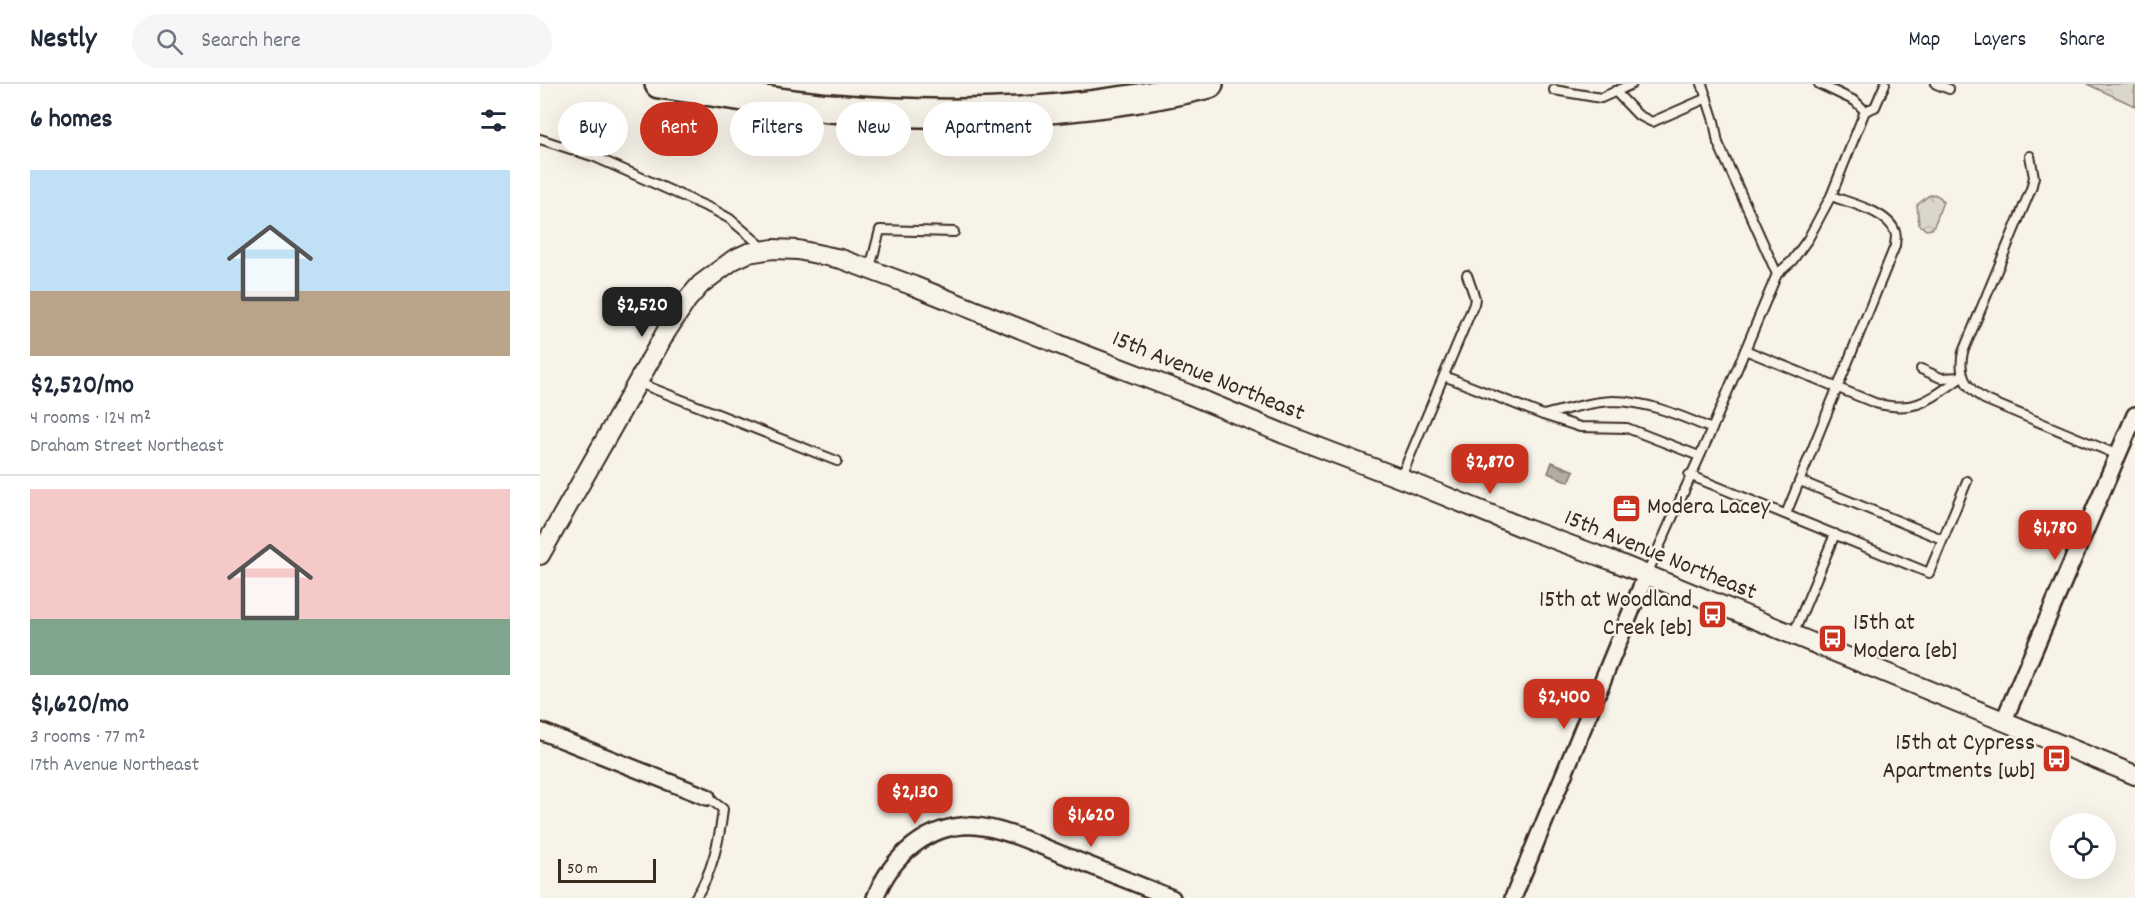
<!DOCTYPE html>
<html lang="en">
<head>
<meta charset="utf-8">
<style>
	:root { --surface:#fff; --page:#f6f6f7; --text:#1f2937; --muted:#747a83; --line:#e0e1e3; --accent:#c8321e }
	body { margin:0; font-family:Dekko,sans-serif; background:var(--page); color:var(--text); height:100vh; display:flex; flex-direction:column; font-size:22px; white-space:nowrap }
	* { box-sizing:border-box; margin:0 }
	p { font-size:20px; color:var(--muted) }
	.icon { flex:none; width:33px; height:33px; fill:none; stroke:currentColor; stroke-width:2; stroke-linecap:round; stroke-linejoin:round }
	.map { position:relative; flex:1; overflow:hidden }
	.details { display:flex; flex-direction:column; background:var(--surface); width:540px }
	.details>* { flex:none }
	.banner { position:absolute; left:18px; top:18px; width:570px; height:54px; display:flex; gap:12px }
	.tools { position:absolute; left:1510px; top:729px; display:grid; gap:12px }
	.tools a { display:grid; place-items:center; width:66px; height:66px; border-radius:50%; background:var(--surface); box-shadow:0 6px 24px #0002; font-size:30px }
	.scale { position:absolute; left:18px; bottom:15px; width:98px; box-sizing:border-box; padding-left:6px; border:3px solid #3b2a1e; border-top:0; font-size:16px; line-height:21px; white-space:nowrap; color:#3b2a1e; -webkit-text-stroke:4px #f7f3e8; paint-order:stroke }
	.price { position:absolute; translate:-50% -51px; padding:0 14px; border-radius:12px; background:var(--accent); color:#fff; font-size:20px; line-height:39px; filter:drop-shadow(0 2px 3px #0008) }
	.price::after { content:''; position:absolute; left:50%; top:36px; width:18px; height:14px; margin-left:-9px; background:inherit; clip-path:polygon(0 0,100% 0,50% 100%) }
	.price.current { background:#222; color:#fff }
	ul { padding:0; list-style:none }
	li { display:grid; align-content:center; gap:12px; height:318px; padding:0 30px }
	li+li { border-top:2px solid var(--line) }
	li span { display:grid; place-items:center; height:186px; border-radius:0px; color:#555 }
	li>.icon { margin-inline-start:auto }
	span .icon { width:108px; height:108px; fill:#fffc; stroke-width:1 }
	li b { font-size:26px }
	h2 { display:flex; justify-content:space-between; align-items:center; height:72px; padding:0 30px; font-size:26px }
	.chip { padding:0 21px; border-radius:27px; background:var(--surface); box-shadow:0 6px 24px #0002; font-size:21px; line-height:54px }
	.chip.current { background:var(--accent); color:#fff }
	header { display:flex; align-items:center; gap:36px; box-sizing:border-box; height:84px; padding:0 30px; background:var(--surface); border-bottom:2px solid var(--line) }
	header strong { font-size:28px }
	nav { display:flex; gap:33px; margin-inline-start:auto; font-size:21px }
	.search { width:420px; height:54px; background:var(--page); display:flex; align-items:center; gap:15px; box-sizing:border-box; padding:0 21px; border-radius:33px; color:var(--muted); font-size:22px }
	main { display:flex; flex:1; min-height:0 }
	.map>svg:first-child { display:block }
	.forest { fill:url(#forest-crowns); stroke:#8b8074; stroke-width:1.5 }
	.water { fill:url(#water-waves); stroke:#84786c; stroke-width:1.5 }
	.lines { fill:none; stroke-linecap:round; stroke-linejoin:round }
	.service-casing { stroke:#3b2a1e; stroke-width:12 }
	.minor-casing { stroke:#3b2a1e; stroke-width:20 }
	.tertiary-casing { stroke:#3b2a1e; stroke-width:22 }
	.motorway-casing { stroke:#3b2a1e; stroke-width:32 }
	.service { stroke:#f7f3e8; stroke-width:8 }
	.minor { stroke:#f7f3e8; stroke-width:15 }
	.tertiary { stroke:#f7f3e8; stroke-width:18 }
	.motorway { stroke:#f7f3e8; stroke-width:27 }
	.labels { text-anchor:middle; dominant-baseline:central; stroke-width:5; stroke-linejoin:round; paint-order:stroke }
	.street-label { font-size:24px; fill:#3b2a1e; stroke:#f7f3e8 }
	.poi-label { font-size:24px; fill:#3b2a1e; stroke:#f7f3e8; text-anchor:start }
</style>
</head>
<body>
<header>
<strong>Nestly</strong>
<div class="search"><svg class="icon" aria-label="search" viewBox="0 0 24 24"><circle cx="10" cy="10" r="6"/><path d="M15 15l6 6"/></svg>Search here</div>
<nav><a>Map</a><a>Layers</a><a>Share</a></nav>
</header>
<main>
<section class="details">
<h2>6 homes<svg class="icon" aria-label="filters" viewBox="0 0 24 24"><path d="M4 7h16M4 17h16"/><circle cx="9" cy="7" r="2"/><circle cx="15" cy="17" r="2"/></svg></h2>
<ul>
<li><span style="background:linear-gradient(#bfe0f5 65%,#b9a48a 0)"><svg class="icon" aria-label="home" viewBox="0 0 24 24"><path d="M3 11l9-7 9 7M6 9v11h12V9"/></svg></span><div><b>$2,520/mo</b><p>4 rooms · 124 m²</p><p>Draham Street Northeast</p></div></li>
<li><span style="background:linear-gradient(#f6c9c9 70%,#7fa58c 0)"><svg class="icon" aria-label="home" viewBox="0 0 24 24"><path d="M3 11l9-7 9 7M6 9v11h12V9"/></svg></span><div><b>$1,620/mo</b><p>3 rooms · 77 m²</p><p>17th Avenue Northeast</p></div></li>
</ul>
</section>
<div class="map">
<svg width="1595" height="814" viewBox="0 0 1595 814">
	<defs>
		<pattern id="forest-crowns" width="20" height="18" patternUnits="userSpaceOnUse" patternTransform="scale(1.5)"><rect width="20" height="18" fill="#dbd6cb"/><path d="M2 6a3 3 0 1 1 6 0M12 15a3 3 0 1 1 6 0" fill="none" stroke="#bdb8ae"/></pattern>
		<pattern id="water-waves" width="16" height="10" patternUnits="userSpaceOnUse" patternTransform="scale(1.5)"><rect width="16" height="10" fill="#b4aca0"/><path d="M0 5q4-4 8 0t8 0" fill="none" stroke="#948c82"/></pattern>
	</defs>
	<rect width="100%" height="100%" fill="#f7f3e8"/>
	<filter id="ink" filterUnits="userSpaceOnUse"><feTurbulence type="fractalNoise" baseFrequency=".0167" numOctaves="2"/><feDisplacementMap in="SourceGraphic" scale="12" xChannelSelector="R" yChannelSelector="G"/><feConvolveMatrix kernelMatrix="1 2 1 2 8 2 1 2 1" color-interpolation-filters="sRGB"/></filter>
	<g filter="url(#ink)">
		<g class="forest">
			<path d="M1547,0H1595V22Z"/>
			<path d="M1394,110L1400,113L1403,118C1399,126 1397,138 1392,145L1386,146L1379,140L1377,121L1388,112Z"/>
		</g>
		<path class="water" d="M1012,378L1034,387L1029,398L1008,389Z"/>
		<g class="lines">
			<defs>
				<g id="service">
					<path d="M1162,0L1174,37L1178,59L1237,190"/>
					<path d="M1279,0L1315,17L1325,27"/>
					<path d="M1396,0L1409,5"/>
					<path d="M1014,6L1061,14L1092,0"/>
					<path d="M1075,7L1098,31L1112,38L1167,14"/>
					<path d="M0,55L55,73L174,126L190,135L225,165"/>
					<path d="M1490,72L1494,93L1491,105L1423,268C1418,290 1425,303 1444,315L1578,371"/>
					<path d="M330,184L340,146L414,148"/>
					<path d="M1205,266L1335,319C1376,330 1390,315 1422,293"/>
					<path d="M1381,285L1401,294L1421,293"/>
					<path d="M904,292L1003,331L1040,343L1087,344L1159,372"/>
					<path d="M99,299L297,377"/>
					<path d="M1004,331C1027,325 1050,318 1073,317C1107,317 1141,332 1172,345"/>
					<path d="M1149,391L1389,489L1427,397"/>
					<path d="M861,393L934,220L935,214L927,191"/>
					<path d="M1260,397L1402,455"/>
					<path d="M1246,430L1355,162C1355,158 1357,152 1355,148C1349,128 1310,119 1291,112"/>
					<path d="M1107,490L1172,345L1237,190L1252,177L1268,155L1291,112L1325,27L1335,23L1345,0"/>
					<path d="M1253,551L1295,450"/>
					<path d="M155,814C172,791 180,753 183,725L167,713"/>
				</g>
				<g id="minor">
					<path d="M1464,636L1595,331"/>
					<path d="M0,647L167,713"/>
					<path d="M335,814C351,773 388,739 435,742C467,745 497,761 526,772C562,786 597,800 632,814"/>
					<path d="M973,814L1106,491"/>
				</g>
				<path id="tertiary" d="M0,471L126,248L147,216L161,200L193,176L208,169L233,165L258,166L301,175L374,202L538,268L648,310L744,350L883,403L984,444L1073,477L1595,691"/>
				<path id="motorway" d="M119,0C176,8 233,19 290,24C417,35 545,29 669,0"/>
			</defs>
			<use href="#service" class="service-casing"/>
			<use href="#minor" class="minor-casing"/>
			<use href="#tertiary" class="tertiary-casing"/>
			<use href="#motorway" class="motorway-casing"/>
			<use href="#service" class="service"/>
			<use href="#minor" class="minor"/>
			<use href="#tertiary" class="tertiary"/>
			<use href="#motorway" class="motorway"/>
		</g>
	</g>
	<defs>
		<symbol id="office-square" viewBox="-11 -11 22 22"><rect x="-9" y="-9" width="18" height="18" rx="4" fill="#c8321e" stroke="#f7f3e8"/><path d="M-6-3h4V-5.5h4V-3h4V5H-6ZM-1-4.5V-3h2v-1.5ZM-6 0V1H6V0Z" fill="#fff"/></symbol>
		<symbol id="bus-square" viewBox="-11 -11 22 22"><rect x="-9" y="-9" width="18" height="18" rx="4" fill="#c8321e" stroke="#f7f3e8"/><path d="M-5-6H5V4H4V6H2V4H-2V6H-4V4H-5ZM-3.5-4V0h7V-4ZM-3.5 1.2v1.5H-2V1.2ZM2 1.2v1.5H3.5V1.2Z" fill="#fff"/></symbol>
	</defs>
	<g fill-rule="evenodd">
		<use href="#office-square" x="1070" y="408" width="33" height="33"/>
		<use href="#bus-square" x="1156" y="514" width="33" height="33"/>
		<use href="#bus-square" x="1276" y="538" width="33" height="33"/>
		<use href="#bus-square" x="1500" y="658" width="33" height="33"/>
	</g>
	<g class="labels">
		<g class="street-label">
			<text transform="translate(668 293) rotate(22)">15th Avenue Northeast</text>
			<text transform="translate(1120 472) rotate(22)">15th Avenue Northeast</text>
		</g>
		<g class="poi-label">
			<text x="1107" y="424">Modera Lacey</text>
			<text x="1152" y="517" text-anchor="end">15th at Woodland<tspan x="1152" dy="28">Creek [eb]</tspan></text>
			<text x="1313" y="540">15th at<tspan x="1313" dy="28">Modera [eb]</tspan></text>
			<text x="1495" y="660" text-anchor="end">15th at Cypress<tspan x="1495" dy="28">Apartments [wb]</tspan></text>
		</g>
	</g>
</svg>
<div class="tools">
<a><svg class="icon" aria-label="locate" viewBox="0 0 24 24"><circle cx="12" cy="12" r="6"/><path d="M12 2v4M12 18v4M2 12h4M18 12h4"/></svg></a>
</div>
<div class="scale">50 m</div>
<b class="price current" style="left:102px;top:254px">$2,520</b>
<b class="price" style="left:950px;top:411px">$2,870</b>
<b class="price" style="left:1515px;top:477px">$1,780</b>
<b class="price" style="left:1024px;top:646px">$2,400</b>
<b class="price" style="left:375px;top:741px">$2,130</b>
<b class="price" style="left:551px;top:764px">$1,620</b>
<div class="banner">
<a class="chip">Buy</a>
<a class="chip current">Rent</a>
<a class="chip">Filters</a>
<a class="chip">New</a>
<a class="chip">Apartment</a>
</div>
</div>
</main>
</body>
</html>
